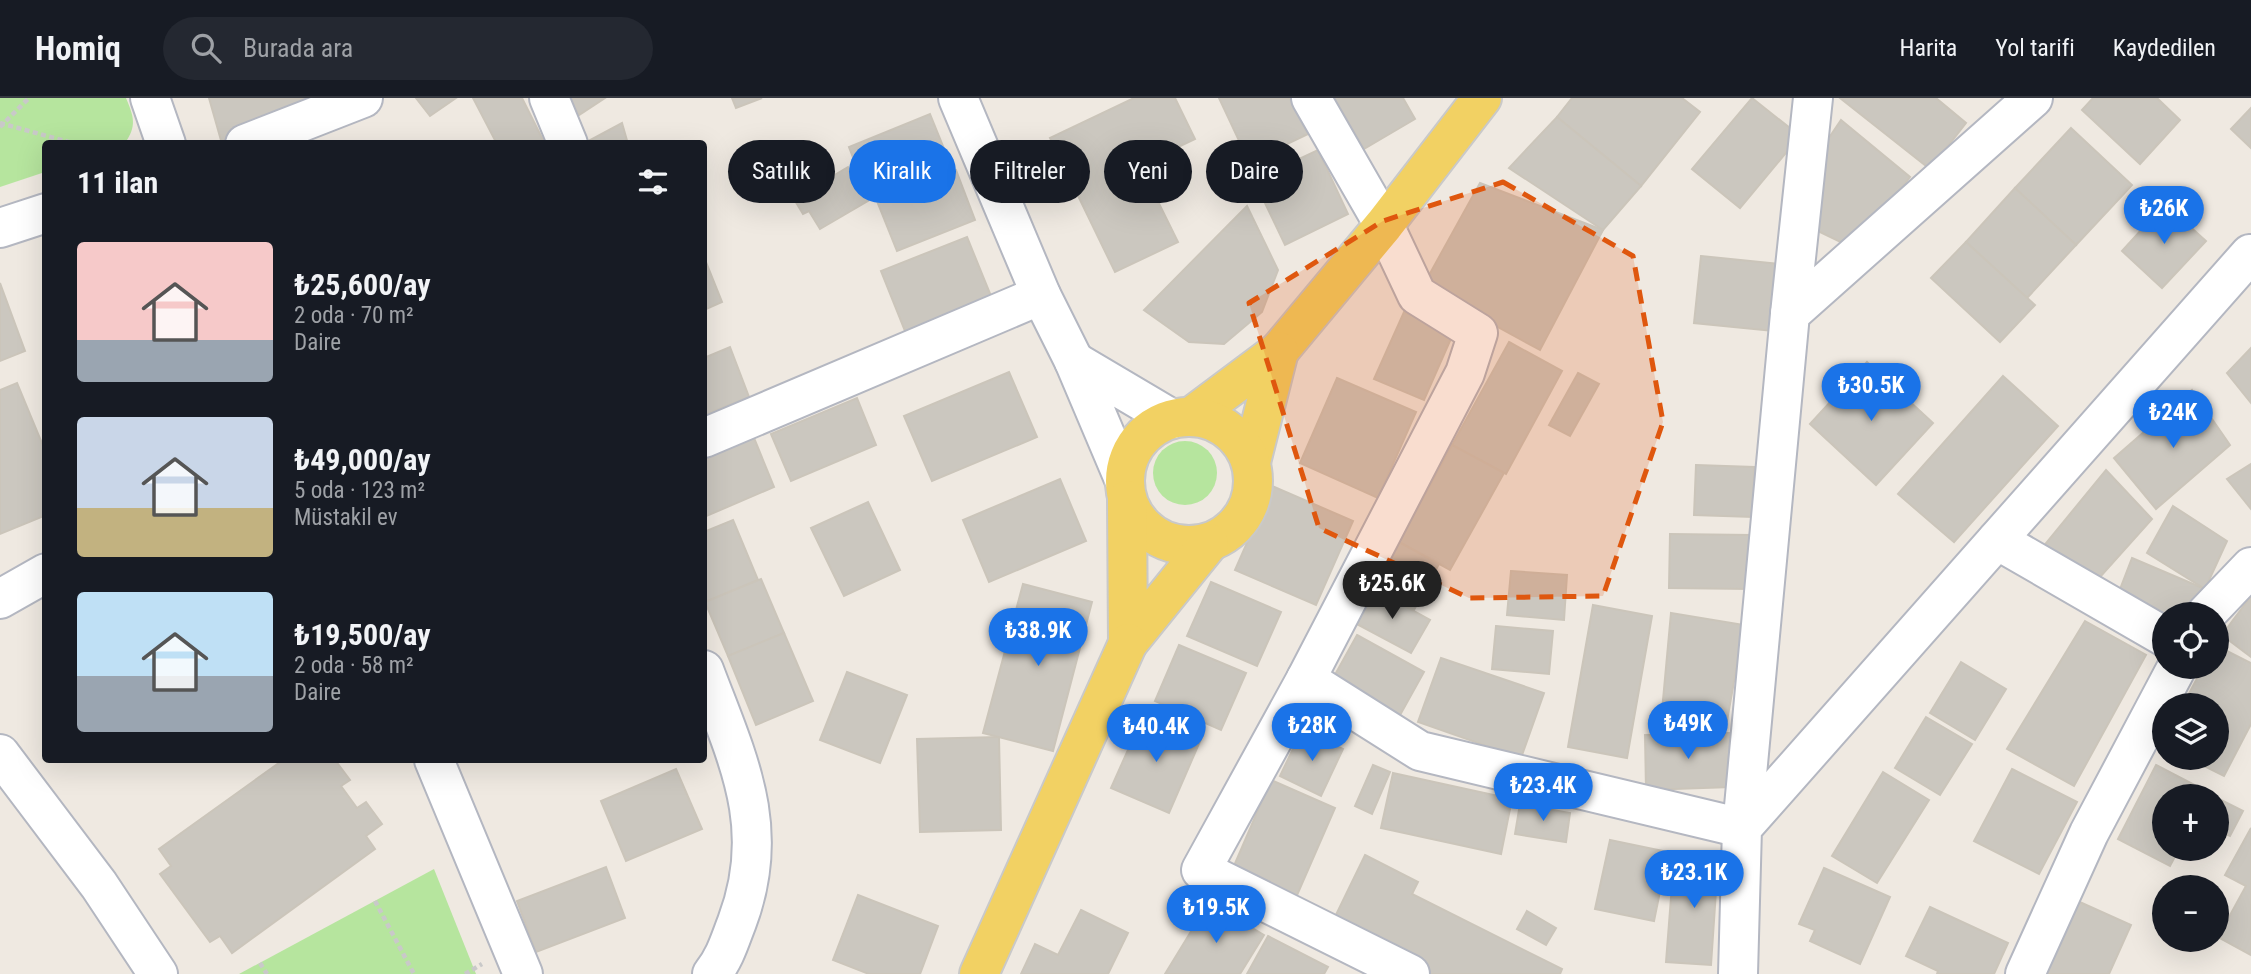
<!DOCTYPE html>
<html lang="tr">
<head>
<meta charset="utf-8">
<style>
	:root { --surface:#171b24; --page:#242831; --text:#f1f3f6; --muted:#9ea1a6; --line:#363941; --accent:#1a73e8 }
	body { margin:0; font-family:"Roboto Condensed",sans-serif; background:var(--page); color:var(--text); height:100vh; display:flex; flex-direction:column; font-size:26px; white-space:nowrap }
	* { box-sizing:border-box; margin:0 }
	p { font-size:23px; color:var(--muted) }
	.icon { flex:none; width:38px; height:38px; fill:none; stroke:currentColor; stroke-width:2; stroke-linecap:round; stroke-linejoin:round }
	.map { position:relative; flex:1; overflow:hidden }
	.details { position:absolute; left:42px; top:42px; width:665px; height:623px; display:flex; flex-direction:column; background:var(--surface); border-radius:7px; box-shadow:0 7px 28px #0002 }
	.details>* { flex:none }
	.top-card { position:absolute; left:728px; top:42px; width:665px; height:63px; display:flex; gap:14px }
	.controls { position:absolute; left:2152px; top:504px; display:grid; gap:14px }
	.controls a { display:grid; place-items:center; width:77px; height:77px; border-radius:50%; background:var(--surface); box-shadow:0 7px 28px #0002; font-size:35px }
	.price { position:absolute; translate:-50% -60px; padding:0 16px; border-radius:24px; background:var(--accent); color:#fff; font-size:23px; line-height:46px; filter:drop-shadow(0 2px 4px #0008) }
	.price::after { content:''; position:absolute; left:50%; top:42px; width:21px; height:16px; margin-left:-10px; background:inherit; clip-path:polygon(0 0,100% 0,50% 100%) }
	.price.current { background:#222; color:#fff }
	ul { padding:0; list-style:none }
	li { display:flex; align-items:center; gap:21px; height:175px; padding:0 35px }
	li span { display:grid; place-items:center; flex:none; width:196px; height:140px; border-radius:7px; color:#555 }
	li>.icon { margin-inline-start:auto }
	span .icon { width:84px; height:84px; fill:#fffc; stroke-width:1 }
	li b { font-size:30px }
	h2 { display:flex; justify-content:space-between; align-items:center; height:84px; padding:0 35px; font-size:30px }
	.chip { padding:0 24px; border-radius:32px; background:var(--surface); box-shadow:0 7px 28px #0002; font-size:24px; line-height:63px }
	.chip.current { background:var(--accent); color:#fff }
	header { display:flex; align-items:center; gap:42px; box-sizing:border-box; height:98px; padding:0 35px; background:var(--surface); border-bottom:2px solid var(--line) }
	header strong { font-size:33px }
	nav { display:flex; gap:38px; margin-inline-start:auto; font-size:24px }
	.search { width:490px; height:63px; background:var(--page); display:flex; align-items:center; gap:18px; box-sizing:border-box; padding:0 24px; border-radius:38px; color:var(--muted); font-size:26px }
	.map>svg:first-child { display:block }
	.green { fill:#b6e59e }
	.building { fill:#cbc7bf; stroke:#cbc5ba; stroke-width:2 }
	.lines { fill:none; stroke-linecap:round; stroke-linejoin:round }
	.minor-casing { stroke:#b4b7c1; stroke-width:42 }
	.major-casing { stroke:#c9c9c9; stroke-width:42 }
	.path { stroke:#c9c9c9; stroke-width:4.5; stroke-dasharray:5 3.5; stroke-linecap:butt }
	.minor { stroke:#fff; stroke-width:38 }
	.major { stroke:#f2d163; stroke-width:38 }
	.marked { fill:#df570e; fill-opacity:0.2; stroke:#df570e; stroke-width:5; stroke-dasharray:14 9; stroke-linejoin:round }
</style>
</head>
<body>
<header>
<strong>Homiq</strong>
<div class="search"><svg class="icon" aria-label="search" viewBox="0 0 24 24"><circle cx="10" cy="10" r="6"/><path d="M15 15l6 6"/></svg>Burada ara</div>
<nav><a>Harita</a><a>Yol tarifi</a><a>Kaydedilen</a></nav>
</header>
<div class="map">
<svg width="2251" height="876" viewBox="0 0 2251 876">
	<rect width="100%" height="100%" fill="#efe9e1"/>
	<g class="green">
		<path d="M0,0H126C134,19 137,28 125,45L46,46L45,74L0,89Z"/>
		<circle cx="1185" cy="375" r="32"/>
		<path d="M434,771L476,876H239Z"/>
	</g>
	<g class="building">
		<path d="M209,0H328L222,46Z"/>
		<path d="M416,0H456L430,18Z"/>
		<path d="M473,0H522L545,46H497Z"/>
		<path d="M568,0H605L579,17Z"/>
		<path d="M732,0H762L736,10Z"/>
		<path d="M1134,0H1175L1195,41L1140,67L1178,144L1115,174L1050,40Z"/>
		<path d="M1219,0H1290L1308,36L1249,64Z"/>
		<path d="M1334,0H1403L1415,21L1364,51Z"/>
		<path d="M1572,0H1682L1700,14L1641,88L1557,19Z"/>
		<path d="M1752,0L1800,38L1740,110L1692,71Z"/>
		<path d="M1840,0H1936L1966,25L1930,71Z"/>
		<path d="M2093,0H2157L2180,22L2140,66L2082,12Z"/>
		<path d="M2251,10V50L2231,31Z"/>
		<path d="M930,16L951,68L869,101L849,49Z"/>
		<path d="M1557,19L1641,88L1603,132L1509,70Z"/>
		<path d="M1841,22L1910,79L1855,151L1816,132V59Z"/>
		<path d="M622,25L628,46H583Z"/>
		<path d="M2071,30L2132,87L2076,147L2015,90Z"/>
		<path d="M1318,52L1348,116L1285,147L1254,82Z"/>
		<path d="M848,69L868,103L820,131L809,113L803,116L794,101Z"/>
		<path d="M956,72L975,122L897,153L877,103Z"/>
		<path d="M1480,85L1603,132L1540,252L1423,188Z"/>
		<path d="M2015,90L2076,147L2027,200L1966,144Z"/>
		<path d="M2165,106L2206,143L2162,190L2122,153Z"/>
		<path d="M1247,108L1278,172L1262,214L1224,246L1189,244L1144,212Z"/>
		<path d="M967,139L993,203L907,238L881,173Z"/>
		<path d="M1966,144L2035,207L2000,244L1931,180Z"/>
		<path d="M1701,158L1780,166L1773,233L1694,225Z"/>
		<path d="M704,159L722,204L704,212Z"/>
		<path d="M0,185L25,253L0,263Z"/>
		<path d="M1404,214L1453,236L1424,302L1374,281Z"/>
		<path d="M1509,244L1562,273L1506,376L1452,347Z"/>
		<path d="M730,249L749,299L704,317V260Z"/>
		<path d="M2251,250V305L2227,275Z"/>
		<path d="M1867,264L1933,325L1876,387L1810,326Z"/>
		<path d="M1009,274L1037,339L932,383L904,318Z"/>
		<path d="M1578,275L1599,286L1570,338L1549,327Z"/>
		<path d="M2003,278L2058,328L1954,444L1898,396Z"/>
		<path d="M1337,280L1416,314L1378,400L1300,365Z"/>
		<path d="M17,285L46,355V417L0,436V292Z"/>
		<path d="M2192,292L2230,347L2156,411L2114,360Z"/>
		<path d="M857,300L876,347L791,383L771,336Z"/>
		<path d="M754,340L774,389L704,419V361Z"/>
		<path d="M1452,347L1504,375L1450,472L1399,444Z"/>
		<path d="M2251,366V411L2227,381Z"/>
		<path d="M1696,367L1754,369L1753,419L1694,417Z"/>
		<path d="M2106,372L2152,421L2092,488L2038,455Z"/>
		<path d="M1060,381L1086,443L989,484L963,422Z"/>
		<path d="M1272,388L1353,423L1316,507L1235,472Z"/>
		<path d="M868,404L900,472L844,498L811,430Z"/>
		<path d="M2173,408L2227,443L2205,491L2147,455Z"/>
		<path d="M733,422L758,482L705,504L704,434Z"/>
		<path d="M1670,436L1751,437L1750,491L1669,490Z"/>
		<path d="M1399,444L1439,466L1414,512L1374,491Z"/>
		<path d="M2132,460L2205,491L2190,516H2165V527L2117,499Z"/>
		<path d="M1511,473L1567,477L1564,522L1507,517Z"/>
		<path d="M761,481L784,535L728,558L705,504Z"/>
		<path d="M1211,484L1281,514L1257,568L1187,538Z"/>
		<path d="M1023,486L1092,504L1053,653L983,635Z"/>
		<path d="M1374,491L1430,522L1411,555L1355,525Z"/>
		<path d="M2251,498V559L2222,537Z"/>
		<path d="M1593,507L1652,518L1627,660L1568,649Z"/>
		<path d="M1671,515L1744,527L1727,623L1662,613Z"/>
		<path d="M2085,523L2146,557L2074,688L2007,651Z"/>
		<path d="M1496,528L1553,533L1549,576L1492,571Z"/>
		<path d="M784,535L813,603L756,627L728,558Z"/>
		<path d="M1357,537L1424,574L1399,619L1332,582Z"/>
		<path d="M1179,547L1246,575L1221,632L1155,603Z"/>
		<path d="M2217,548L2251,565V626L2224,678L2188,660H2217V607H2183L2203,569H2217Z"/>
		<path d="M1441,560L1544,595L1521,660L1418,624Z"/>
		<path d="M1961,564L2006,591L1975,642L1930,615Z"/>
		<path d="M847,574L907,597L880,665L820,642Z"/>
		<path d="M1144,616L1201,641L1169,715L1111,690Z"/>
		<path d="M1926,619L1972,646L1940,697L1895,670Z"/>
		<path d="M1302,632L1343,651L1321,698L1280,678Z"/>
		<path d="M1729,635L1731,689L1646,692L1645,637Z"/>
		<path d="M999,639L1001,732L920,734L917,641Z"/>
		<path d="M283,662H335L350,682L341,688L357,710L366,704L382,726L366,738L375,751L232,855L220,838L210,844L160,776L171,768L159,751Z"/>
		<path d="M1373,667L1390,674L1372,716L1355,708Z"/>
		<path d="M2156,667L2208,694L2206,698H2165V751H2179L2170,768L2118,741Z"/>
		<path d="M676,671L702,731L626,763L601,703Z"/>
		<path d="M2012,671L2077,704L2039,776L1974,743Z"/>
		<path d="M1883,674L1929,702L1877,785L1832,758Z"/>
		<path d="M1393,675L1512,701L1501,756L1381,730Z"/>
		<path d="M1271,682L1335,710L1291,811L1227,784Z"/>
		<path d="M2217,700L2243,713L2230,738L2217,732Z"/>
		<path d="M1520,706L1570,715L1566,744L1515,736Z"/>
		<path d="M2251,730V857L2218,839L2246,788L2225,777Z"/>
		<path d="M1610,742L1668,754L1654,823L1595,811Z"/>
		<path d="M1365,757L1418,784L1412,796L1562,871L1560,876H1429L1331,827Z"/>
		<path d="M1674,761L1729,765L1727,793H1716L1711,867L1666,864Z"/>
		<path d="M606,769L625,820L536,854L517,803Z"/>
		<path d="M1824,770L1890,799L1860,866L1810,843L1815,832L1799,826Z"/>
		<path d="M858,797L938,828L920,876H869L833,862Z"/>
		<path d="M2073,801L2131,827L2109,876H2038Z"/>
		<path d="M1209,804L1264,837L1240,876H1165Z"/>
		<path d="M1930,809L2008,845L1994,876H1937L1938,873L1906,858Z"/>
		<path d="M1081,812L1128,835L1108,876H1021L1035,846L1058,857Z"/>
		<path d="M1527,813L1556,830L1546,847L1517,831Z"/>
		<path d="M1268,838L1328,869L1324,876H1247Z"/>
	</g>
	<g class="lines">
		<defs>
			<g id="minor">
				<path d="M150,0L166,46"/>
				<path d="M549,0L568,46"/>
				<path d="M958,0L1041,197L1074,263"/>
				<path d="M1311,0L1384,127L1417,197L1478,235L1465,275L1306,581L1201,772L1410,876"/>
				<path d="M245,46L363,0"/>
				<path d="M0,130L46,115"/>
				<path d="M1790,216L1813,0"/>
				<path d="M704,340L1041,197"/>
				<path d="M1124,381L1074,263L1172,321"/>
				<path d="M1997,442L2165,539"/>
				<path d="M0,501L46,475"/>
				<path d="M2206,516L2251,469"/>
				<path d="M704,572C737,660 773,729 737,824C730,842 725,860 712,876"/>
				<path d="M1306,581L1420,653L1742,730L1790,216L2033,0"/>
				<path d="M0,656L99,787L158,876"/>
				<path d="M434,662L523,876"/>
				<path d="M1738,876L1742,730L2250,156"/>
				<path d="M2025,876L2089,735L2177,569"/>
			</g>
			<g id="major">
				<path d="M1279,253L1384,127L1482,0"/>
				<path d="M1192,318L1279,253L1251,364"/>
				<circle cx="1189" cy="383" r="64"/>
				<path d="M1127,402L1128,545L1209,445"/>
				<path d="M979,876L1128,545"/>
			</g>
		</defs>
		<use href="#minor" class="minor-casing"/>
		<use href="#major" class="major-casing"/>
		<g class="path">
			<path d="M0,25L76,46"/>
			<path d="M0,29L29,0"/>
			<path d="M375,803L414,876"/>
			<path d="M260,865L267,876"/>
			<path d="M465,876L482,866"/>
		</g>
		<use href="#minor" class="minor"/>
		<use href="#major" class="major"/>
	</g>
	<path class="marked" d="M1503,84L1633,158L1663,324L1603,498L1469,500L1319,430L1249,205L1383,123Z"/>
</svg>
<div class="controls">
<a><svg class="icon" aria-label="locate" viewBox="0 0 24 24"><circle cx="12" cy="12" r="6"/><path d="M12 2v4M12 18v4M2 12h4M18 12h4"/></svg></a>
<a><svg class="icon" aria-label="layers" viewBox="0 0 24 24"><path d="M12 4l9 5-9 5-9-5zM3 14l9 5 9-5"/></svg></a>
<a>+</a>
<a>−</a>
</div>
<b class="price" style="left:2164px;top:148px">₺26K</b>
<b class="price" style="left:1871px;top:325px">₺30.5K</b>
<b class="price" style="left:2173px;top:352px">₺24K</b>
<b class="price current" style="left:1392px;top:523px">₺25.6K</b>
<b class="price" style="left:1038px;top:570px">₺38.9K</b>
<b class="price" style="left:1688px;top:663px">₺49K</b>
<b class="price" style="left:1312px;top:665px">₺28K</b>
<b class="price" style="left:1156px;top:666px">₺40.4K</b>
<b class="price" style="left:1543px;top:725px">₺23.4K</b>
<b class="price" style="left:1694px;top:812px">₺23.1K</b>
<b class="price" style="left:1216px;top:847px">₺19.5K</b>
<div class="top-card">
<a class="chip">Satılık</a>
<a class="chip current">Kiralık</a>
<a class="chip">Filtreler</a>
<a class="chip">Yeni</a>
<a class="chip">Daire</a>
</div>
<section class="details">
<h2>11 ilan<svg class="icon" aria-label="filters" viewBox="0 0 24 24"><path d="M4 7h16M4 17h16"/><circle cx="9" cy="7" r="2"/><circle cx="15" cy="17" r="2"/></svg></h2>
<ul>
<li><span style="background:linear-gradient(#f6c9c9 70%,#9aa5b1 0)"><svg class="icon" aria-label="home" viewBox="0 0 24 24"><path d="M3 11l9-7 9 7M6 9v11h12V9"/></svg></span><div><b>₺25,600/ay</b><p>2 oda · 70 m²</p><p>Daire</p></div></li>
<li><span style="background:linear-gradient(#c9d6e8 65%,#c2b280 0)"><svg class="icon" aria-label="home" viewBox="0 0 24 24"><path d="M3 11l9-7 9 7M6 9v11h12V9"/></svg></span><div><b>₺49,000/ay</b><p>5 oda · 123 m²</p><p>Müstakil ev</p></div></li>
<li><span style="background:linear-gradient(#bfe0f5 60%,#9aa5b1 0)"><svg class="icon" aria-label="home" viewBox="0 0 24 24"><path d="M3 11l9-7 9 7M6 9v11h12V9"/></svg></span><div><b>₺19,500/ay</b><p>2 oda · 58 m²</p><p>Daire</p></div></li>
</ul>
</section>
</div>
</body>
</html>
